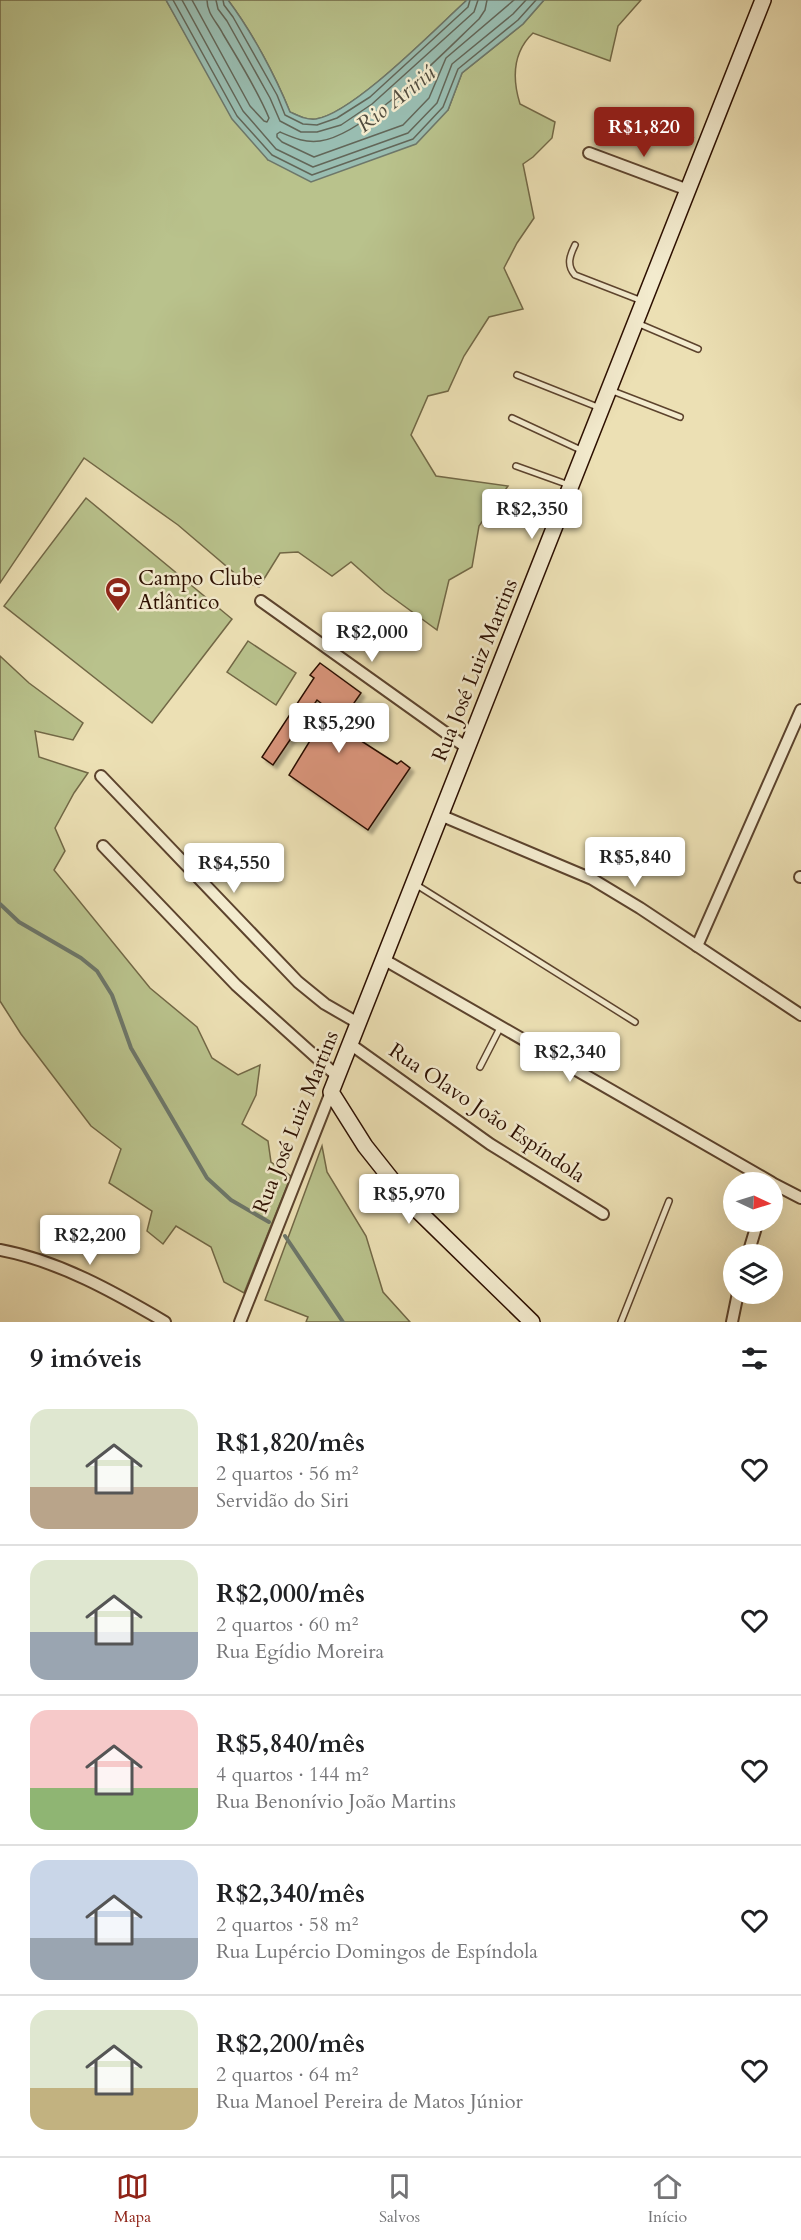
<!DOCTYPE html>
<html lang="pt">
<head>
<meta charset="utf-8">
<style>
	:root { --surface:#fff; --page:#f2f2f2; --text:#202124; --muted:#757577; --line:#e0e0e0; --accent:#8f2418 }
	body { margin:0; font-family:Cardo,serif; background:var(--page); color:var(--text); height:100vh; display:flex; flex-direction:column; font-size:22px; white-space:nowrap }
	* { box-sizing:border-box; margin:0 }
	p { font-size:20px; color:var(--muted) }
	.icon { flex:none; width:33px; height:33px; fill:none; stroke:currentColor; stroke-width:2; stroke-linecap:round; stroke-linejoin:round }
	.map { position:relative; height:1322px; overflow:hidden }
	.side { display:flex; flex-direction:column; background:var(--surface); flex:1 }
	.side>* { flex:none }
	.needle { width:39px; rotate:94deg }
	.buttons { position:absolute; left:723px; top:1172px; display:grid; gap:12px }
	.buttons a { display:grid; place-items:center; width:60px; height:60px; border-radius:50%; background:var(--surface); box-shadow:0 6px 24px #0002; font-size:30px }
	.price { position:absolute; translate:-50% -51px; padding:0 14px; border-radius:6px; background:#fff; color:#222; font-size:20px; line-height:39px; filter:drop-shadow(0 2px 3px #0008) }
	.price::after { content:''; position:absolute; left:50%; top:36px; width:18px; height:14px; margin-left:-9px; background:inherit; clip-path:polygon(0 0,100% 0,50% 100%) }
	.price.selected { background:var(--accent); color:#fff }
	ul { padding:0; list-style:none }
	li { display:flex; align-items:center; gap:18px; height:150px; padding:0 30px }
	li+li { border-top:2px solid var(--line) }
	li span { display:grid; place-items:center; flex:none; width:168px; height:120px; border-radius:18px; color:#555 }
	li>.icon { margin-inline-start:auto }
	span .icon { width:72px; height:72px; fill:#fffc; stroke-width:1 }
	li b { font-size:26px }
	h2 { display:flex; justify-content:space-between; align-items:center; height:72px; padding:0 30px; font-size:26px }
	.tabs { display:flex; justify-content:space-around; align-items:center; height:84px; border-top:2px solid var(--line); background:var(--surface); font-size:16px; color:var(--muted) }
	.tabs a { display:grid; justify-items:center; gap:3px }
	.tabs .selected { color:var(--accent) }
	.map>svg:first-child { display:block }
	.green { fill:#b9c28c; stroke:#726846; stroke-width:1.5 }
	.water { fill:#99bdb1; stroke:#6d776a; stroke-width:1.5 }
	.lines { fill:none; stroke-linecap:round; stroke-linejoin:round }
	.shore { stroke:#626658; stroke-width:1.5 }
	.stream { stroke:#6d776a; stroke-width:4 }
	.building { fill:#d79379; stroke:#2c0f00; stroke-width:1.5; filter:url(#shadow) }
	.lane-casing { stroke:#5c432d; stroke-width:8 }
	.street-casing { stroke:#5c432d; stroke-width:14 }
	.secondary-casing { stroke:#2c0f00; stroke-width:18 }
	.path { stroke:#2c0f00; stroke-width:2; stroke-dasharray:1.5 3; stroke-linecap:butt }
	.lane { stroke:#f3ebce; stroke-width:5 }
	.street { stroke:#f3ebce; stroke-width:10 }
	.secondary { stroke:#f3ebce; stroke-width:15 }
	.labels { text-anchor:middle; dominant-baseline:central; stroke-width:5; stroke-linejoin:round; paint-order:stroke }
	.poi-label { font-size:21px; fill:#2c0f00; stroke:#f3ebce; text-anchor:start }
	.street-label { font-size:21px; fill:#2c0f00; stroke:#f3ebce }
	.water-label { font-size:22px; font-style:italic; fill:#524c3e; stroke:#f3ebce }
</style>
</head>
<body>
<div class="map">
<svg width="801" height="1322" viewBox="0 0 801 1322">
	<defs>
		<filter id="shadow"><feDropShadow dx="4" dy="4" stdDeviation="1.5" flood-color="#0004"/></filter>
	</defs>
	<rect width="100%" height="100%" fill="#ece0b4"/>
	<filter id="stains"><feTurbulence type="fractalNoise" baseFrequency=".00333" numOctaves="4"/><feColorMatrix values="0 0 0 0 .2 0 0 0 0 .09 0 0 0 0 .02 0 0 0 .5 -.17"/></filter>
	<radialGradient id="worn" r=".72"><stop offset=".6" stop-color="#630" stop-opacity="0"/><stop offset="1" stop-color="#630" stop-opacity=".3"/></radialGradient>
	<g class="green">
		<path d="M0,0H166L198,56L268,160L448,110L462,73L523,24L544,0H641L618,26L610,61L533,33C512,53 512,78 520,104L555,122L552,138L533,157L523,164L534,218L517,243L504,268L523,309L489,317L464,356L448,391L428,396L411,435L436,476L508,486L479,526L472,567L449,580L437,630L385,592L351,562L332,576L298,552L280,553L259,587L245,582L178,525L84,458L0,583Z"/>
		<path d="M228,0H467C436,28 354,113 316,119C306,120 299,116 290,112C275,75 252,32 228,0Z"/>
		<path d="M86,498L232,619L152,723L4,606Z"/>
		<path d="M248,641L296,673L276,705L227,672Z"/>
		<path d="M0,656L29,683L83,723L73,740L35,731L39,757L88,773L74,793L55,828L65,851L54,870L150,988L197,1027L212,1058L238,1075L260,1065L256,1095L242,1124L268,1141L271,1162L291,1176L244,1293L224,1282L211,1247L176,1226L163,1244L147,1231L152,1211L109,1183L121,1149L91,1126L21,1034L0,1001Z"/>
		<path d="M322,1146L327,1172L366,1236L383,1292L410,1322H306L308,1317L265,1300Z"/>
	</g>
	<path class="water" d="M166,0H228C252,32 275,75 290,112C299,116 306,120 316,119C354,113 436,28 467,0H544L523,24L462,73L448,110L416,144L311,182L268,160L232,119Z"/>
	<g class="lines">
		<g class="shore">
			<path d="M173,0L237,116L272,155L312,175L413,139L443,107L458,69L518,20L536,0"/>
			<path d="M182,0L243,111L276,149L313,167L408,133L437,103L452,64L513,14L526,0"/>
			<path d="M192,0L250,106L264,121L267,122L269,118C257,89 239,61 223,34C217,22 207,14 207,0"/>
			<path d="M216,0L218,9L227,21L270,98L280,121L301,132H317L341,125L372,104L474,12L478,0"/>
			<path d="M223,0L224,5L233,17L277,95L285,115L303,124L317,125L337,118L370,97L468,7L470,0"/>
			<path d="M487,0L485,10L479,19C444,52 365,135 320,141C305,143 294,138 280,132L277,134V137L282,142L314,157L403,125L429,98L446,58L514,0"/>
		</g>
		<g class="stream">
			<path d="M0,904L19,922L81,958L97,971L112,995L131,1048L207,1178L231,1200L269,1222"/>
			<path d="M285,1236L343,1322"/>
		</g>
	</g>
	<path class="building" d="M320,663L361,693L338,726L397,764L401,761L410,768L368,830L289,775L319,726L331,711L317,700L273,765L262,757L314,678L310,675Z"/>
	<g class="lines">
		<defs>
			<g id="lane">
				<path d="M575,245C570,255 566,265 575,275L642,301"/>
				<path d="M637,323L698,349"/>
				<path d="M517,375L600,408"/>
				<path d="M610,390L680,417"/>
				<path d="M512,418L583,451"/>
				<path d="M516,466L569,485"/>
				<path d="M415,884L635,1022"/>
				<path d="M480,1067L501,1026"/>
				<path d="M621,1322L669,1201"/>
			</g>
			<g id="street">
				<path d="M589,153L688,190"/>
				<path d="M261,601L467,748"/>
				<path d="M101,776L298,982L325,1004L358,1023"/>
				<path d="M440,815L592,879L640,908L801,1015"/>
				<path d="M103,846L236,985L337,1076"/>
				<path d="M800,877H801"/>
				<path d="M697,946L801,710"/>
				<path d="M383,959L771,1182"/>
				<path d="M350,1044L490,1144L603,1214"/>
				<path d="M772,1183L801,1198"/>
				<path d="M0,1250C59,1261 114,1292 165,1322"/>
				<path d="M748,1254L758,1221"/>
				<path d="M240,1322L331,1092"/>
				<path d="M732,1322L738,1293"/>
			</g>
			<path id="secondary" d="M532,1322L411,1204L365,1146L331,1092L763,0"/>
		</defs>
		<use href="#lane" class="lane-casing"/>
		<use href="#street" class="street-casing"/>
		<use href="#secondary" class="secondary-casing"/>
		<path class="path" d="M626,110L696,139"/>
		<use href="#lane" class="lane"/>
		<use href="#street" class="street"/>
		<use href="#secondary" class="secondary"/>
	</g>
	<defs>
		<symbol id="stadium-pin" viewBox="-11 -11 22 30"><path d="M0 17L-7.5 6A9.5 9.5 0 1 1 7.5 6Z" fill="#8f2418" stroke="#f3ebce"/><path d="M0-5a6.5 5 0 1 0 0 10a6.5 5 0 1 0 0-10ZM-3.5-1.8h7v3.6h-7Z" fill="#fff"/></symbol>
	</defs>
	<g fill-rule="evenodd">
		<use href="#stadium-pin" x="103" y="575" width="30" height="40"/>
	</g>
	<g class="labels">
		<g class="poi-label">
			<text x="138" y="578">Campo Clube<tspan x="138" dy="24">Atlântico</tspan></text>
		</g>
		<g class="street-label">
			<text transform="translate(475 670) rotate(-68)">Rua José Luiz Martins</text>
			<text transform="translate(487 1113) rotate(34)">Rua Olavo João Espíndola</text>
			<text transform="translate(296 1122) rotate(-68)">Rua José Luiz Martins</text>
		</g>
		<g class="water-label">
			<text transform="translate(396 99) rotate(-38)">Rio Aririú</text>
		</g>
	</g>
	<rect width="100%" height="100%" filter="url(#stains)"/>
	<rect width="100%" height="100%" fill="url(#worn)"/>
</svg>
<div class="buttons">
<a><svg class="needle" viewBox="-14 -14 28 28"><path d="M0-13l5 13h-10z" fill="#e53935"/><path d="M0 13l5-13h-10z" fill="#757577"/></svg></a>
<a><svg class="icon" aria-label="layers" viewBox="0 0 24 24"><path d="M12 4l9 5-9 5-9-5zM3 14l9 5 9-5"/></svg></a>
</div>
<b class="price selected" style="left:644px;top:158px">R$1,820</b>
<b class="price" style="left:532px;top:540px">R$2,350</b>
<b class="price" style="left:372px;top:663px">R$2,000</b>
<b class="price" style="left:339px;top:754px">R$5,290</b>
<b class="price" style="left:635px;top:888px">R$5,840</b>
<b class="price" style="left:234px;top:894px">R$4,550</b>
<b class="price" style="left:570px;top:1083px">R$2,340</b>
<b class="price" style="left:409px;top:1225px">R$5,970</b>
<b class="price" style="left:90px;top:1266px">R$2,200</b>
</div>
<section class="side">
<h2>9 imóveis<svg class="icon" aria-label="filters" viewBox="0 0 24 24"><path d="M4 7h16M4 17h16"/><circle cx="9" cy="7" r="2"/><circle cx="15" cy="17" r="2"/></svg></h2>
<ul>
<li><span style="background:linear-gradient(#dfe7d0 65%,#b9a48a 0)"><svg class="icon" aria-label="home" viewBox="0 0 24 24"><path d="M3 11l9-7 9 7M6 9v11h12V9"/></svg></span><div><b>R$1,820/mês</b><p>2 quartos · 56 m²</p><p>Servidão do Siri</p></div><svg class="icon" aria-label="heart" viewBox="0 0 24 24"><path d="M12 20l-8-8c-3-5 5-10 8-4 3-6 11-1 8 4z"/></svg></li>
<li><span style="background:linear-gradient(#dfe7d0 60%,#9aa5b1 0)"><svg class="icon" aria-label="home" viewBox="0 0 24 24"><path d="M3 11l9-7 9 7M6 9v11h12V9"/></svg></span><div><b>R$2,000/mês</b><p>2 quartos · 60 m²</p><p>Rua Egídio Moreira</p></div><svg class="icon" aria-label="heart" viewBox="0 0 24 24"><path d="M12 20l-8-8c-3-5 5-10 8-4 3-6 11-1 8 4z"/></svg></li>
<li><span style="background:linear-gradient(#f6c9c9 65%,#8fb573 0)"><svg class="icon" aria-label="home" viewBox="0 0 24 24"><path d="M3 11l9-7 9 7M6 9v11h12V9"/></svg></span><div><b>R$5,840/mês</b><p>4 quartos · 144 m²</p><p>Rua Benonívio João Martins</p></div><svg class="icon" aria-label="heart" viewBox="0 0 24 24"><path d="M12 20l-8-8c-3-5 5-10 8-4 3-6 11-1 8 4z"/></svg></li>
<li><span style="background:linear-gradient(#c9d6e8 65%,#9aa5b1 0)"><svg class="icon" aria-label="home" viewBox="0 0 24 24"><path d="M3 11l9-7 9 7M6 9v11h12V9"/></svg></span><div><b>R$2,340/mês</b><p>2 quartos · 58 m²</p><p>Rua Lupércio Domingos de Espíndola</p></div><svg class="icon" aria-label="heart" viewBox="0 0 24 24"><path d="M12 20l-8-8c-3-5 5-10 8-4 3-6 11-1 8 4z"/></svg></li>
<li><span style="background:linear-gradient(#dfe7d0 65%,#c2b280 0)"><svg class="icon" aria-label="home" viewBox="0 0 24 24"><path d="M3 11l9-7 9 7M6 9v11h12V9"/></svg></span><div><b>R$2,200/mês</b><p>2 quartos · 64 m²</p><p>Rua Manoel Pereira de Matos Júnior</p></div><svg class="icon" aria-label="heart" viewBox="0 0 24 24"><path d="M12 20l-8-8c-3-5 5-10 8-4 3-6 11-1 8 4z"/></svg></li>
</ul>
</section>
<nav class="tabs">
<a class="selected"><svg class="icon" aria-label="map" viewBox="0 0 24 24"><path d="M3 6l6-2 6 2 6-2v14l-6 2-6-2-6 2zM9 4v14M15 6v14"/></svg>Mapa</a>
<a><svg class="icon" aria-label="saved" viewBox="0 0 24 24"><path d="M7 4h10v16l-5-4-5 4z"/></svg>Salvos</a>
<a><svg class="icon" aria-label="home" viewBox="0 0 24 24"><path d="M3 11l9-7 9 7M6 9v11h12V9"/></svg>Início</a>
</nav>
</body>
</html>
